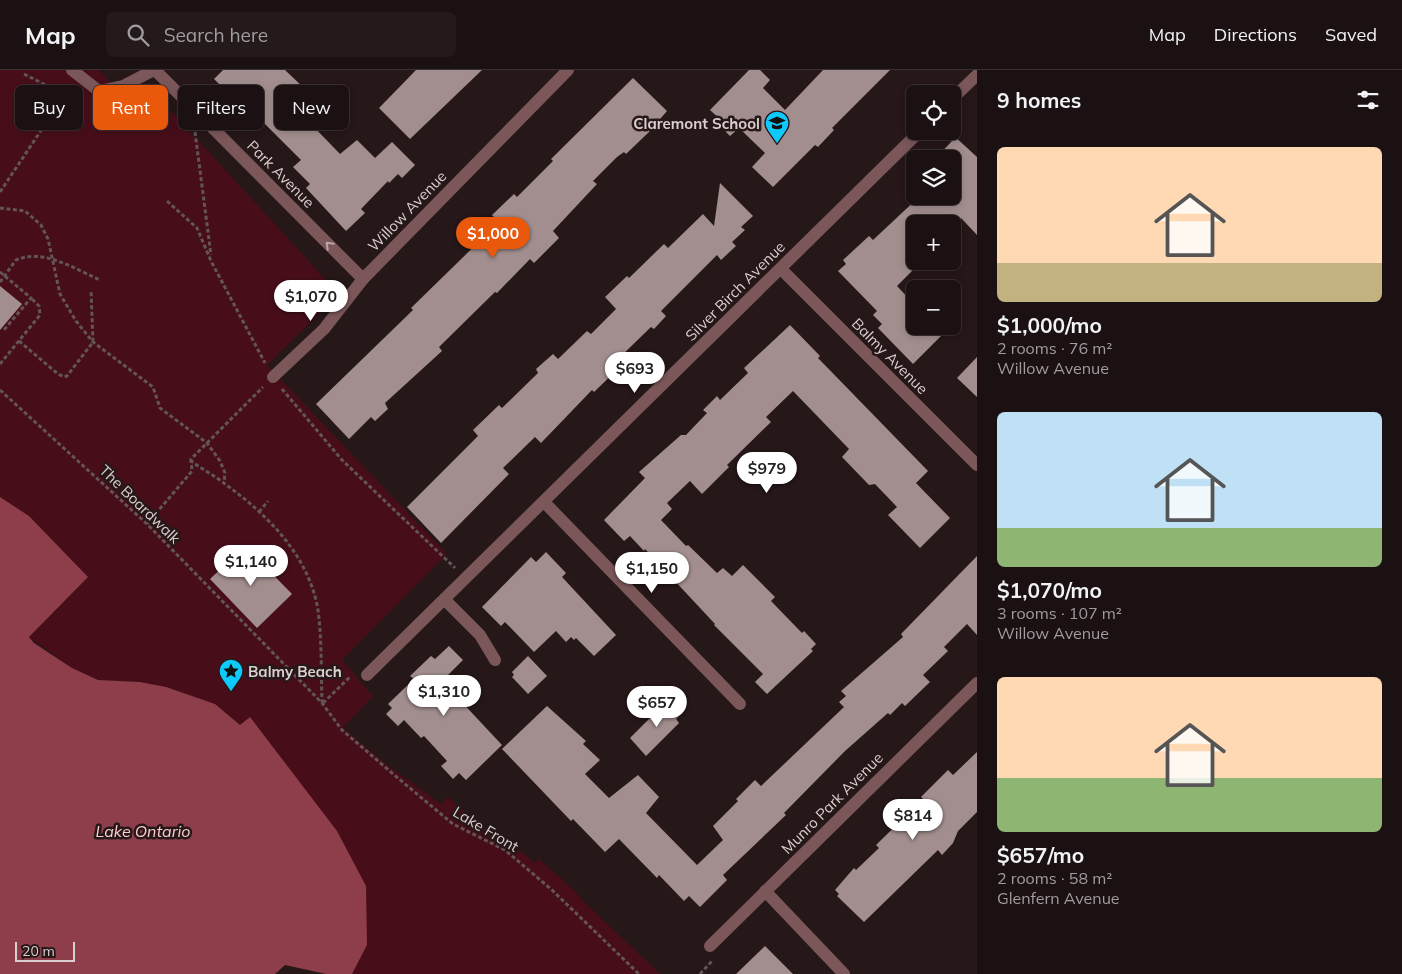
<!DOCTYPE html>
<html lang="en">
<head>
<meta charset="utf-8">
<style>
	:root { --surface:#1c1112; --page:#251a1b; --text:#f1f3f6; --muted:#a09d9f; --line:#3a3132; --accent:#ea580c }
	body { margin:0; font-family:Mulish,sans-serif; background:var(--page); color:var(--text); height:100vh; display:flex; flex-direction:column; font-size:19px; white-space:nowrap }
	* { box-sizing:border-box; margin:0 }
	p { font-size:16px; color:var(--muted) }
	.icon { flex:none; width:28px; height:28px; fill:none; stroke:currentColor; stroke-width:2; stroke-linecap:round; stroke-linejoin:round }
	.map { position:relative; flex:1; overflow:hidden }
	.details { display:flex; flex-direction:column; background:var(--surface); width:425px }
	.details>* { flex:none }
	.banner { position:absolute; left:15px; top:15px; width:475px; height:45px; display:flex; gap:10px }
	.fabs { position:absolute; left:906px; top:15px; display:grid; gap:10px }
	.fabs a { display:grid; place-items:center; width:55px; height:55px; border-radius:8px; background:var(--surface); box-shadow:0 2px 8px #0003,0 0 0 1px var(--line); font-size:25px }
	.scale { position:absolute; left:15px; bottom:12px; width:60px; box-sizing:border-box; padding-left:5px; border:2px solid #dacfd0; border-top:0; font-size:14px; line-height:18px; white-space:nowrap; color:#dacfd0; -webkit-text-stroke:4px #261718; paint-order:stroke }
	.price { position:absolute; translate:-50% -42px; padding:0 11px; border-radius:18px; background:#fff; color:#222; font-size:16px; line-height:32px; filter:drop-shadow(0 1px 2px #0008) }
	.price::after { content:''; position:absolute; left:50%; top:30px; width:15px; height:11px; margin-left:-8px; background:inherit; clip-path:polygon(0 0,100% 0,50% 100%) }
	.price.active { background:var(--accent); color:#fff }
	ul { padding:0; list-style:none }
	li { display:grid; align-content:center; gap:10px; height:265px; padding:0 20px }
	li span { display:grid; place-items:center; height:155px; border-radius:8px; color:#555 }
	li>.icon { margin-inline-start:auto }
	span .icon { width:90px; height:90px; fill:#fffc; stroke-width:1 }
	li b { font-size:21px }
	h2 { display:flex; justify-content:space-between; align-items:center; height:60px; padding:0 20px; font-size:21px }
	.pill { padding:0 18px; border-radius:8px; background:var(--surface); box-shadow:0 2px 8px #0003,0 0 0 1px var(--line); font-size:18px; line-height:45px }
	.pill.active { background:var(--accent); color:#fff }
	header { display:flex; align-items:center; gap:30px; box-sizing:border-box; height:70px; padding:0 25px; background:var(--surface); border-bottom:1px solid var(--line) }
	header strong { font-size:24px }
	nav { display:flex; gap:28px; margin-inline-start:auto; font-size:18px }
	.search { width:350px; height:45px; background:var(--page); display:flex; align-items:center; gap:12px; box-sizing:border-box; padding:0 18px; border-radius:8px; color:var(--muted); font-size:19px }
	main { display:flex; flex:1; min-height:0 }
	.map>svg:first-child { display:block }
	.green { fill:#470e1a }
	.water { fill:#8d3e4a }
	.building { fill:#a28e8f }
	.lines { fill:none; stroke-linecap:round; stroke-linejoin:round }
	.path { stroke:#635556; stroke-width:3; stroke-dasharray:4 2.5; stroke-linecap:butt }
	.minor { stroke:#7b575a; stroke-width:12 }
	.oneway { stroke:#b9a5a7 }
	.labels { text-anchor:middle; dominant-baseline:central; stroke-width:5; stroke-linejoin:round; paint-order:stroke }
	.poi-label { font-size:15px; font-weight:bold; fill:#dacfd0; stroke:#261718; text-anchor:end }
	.street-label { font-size:15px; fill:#dacfd0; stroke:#261718 }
	.water-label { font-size:16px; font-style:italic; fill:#fccccf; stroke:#261718 }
</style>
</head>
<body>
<header>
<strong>Map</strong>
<div class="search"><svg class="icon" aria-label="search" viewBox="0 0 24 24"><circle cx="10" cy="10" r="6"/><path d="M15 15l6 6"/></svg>Search here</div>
<nav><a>Map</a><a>Directions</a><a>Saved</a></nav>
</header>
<main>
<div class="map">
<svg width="977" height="904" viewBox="0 0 977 904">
	<rect width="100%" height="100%" fill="#261718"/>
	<path class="green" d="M0,0H99L143,47L161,30L339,224L267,295L447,484L342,590L373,626L343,658L386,694L441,734L448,727L497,770L525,784L534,793L539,789L575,821L581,829L660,904H352L367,875L250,647L240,655L215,634L166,617L140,612L98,610L72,598L29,567L88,507L29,446L0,427Z"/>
	<path class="water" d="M0,427L29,446L88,507L29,567L34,573L72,598L98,610L140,612L166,617L215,634L240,655L250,647L337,761L366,816L367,875L352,904H326L285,895L275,904H0Z"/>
	<g class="building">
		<path d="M223,0H285L324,37L319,43L321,46L312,55L340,84L357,70L375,88L392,72L415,95L402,108L398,104L389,113L388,111L361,139L365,143L346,161L306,118L310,114L293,97L301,90L238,27L235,30L214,9Z"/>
		<path d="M416,0H482L410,69L379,38Z"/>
		<path d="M749,0H760L770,10L763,18L785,40L823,0H890L832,58L834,60L818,77L815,75L773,117L752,97L765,83L739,58L730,66L718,54L722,51L710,40Z"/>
		<path d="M633,8L667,41L649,62L626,84L624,82L617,87L593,111L597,114L553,161L559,168L534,193L530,189L497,223L495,222L439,277L442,281L385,333L388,339L375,351L371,347L349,369L316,334L413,240L411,238L496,155L494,153L497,150L492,145L514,124L517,127L553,91L551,89Z"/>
		<path d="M952,64L977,87V165L961,148L955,154H915V191H922L897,216L915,235V256H951L913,294L878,258L882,254L873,245L877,241L838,201L846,194L843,190L869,166L873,170L920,126H952V89H935L952,71Z"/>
		<path d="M720,113L753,146L741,157L745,160L732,172L736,176L721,190L717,185L661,241L666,246L654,259L651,257L617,290L622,295L594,322L592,320L541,373L535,367L503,398L509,404L441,473L407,437L478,366L473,360L499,335L502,338L538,303L536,299L553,284L558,289L587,261L591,264L616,239L605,227L627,206L629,208L664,174L668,178L703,144L714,156Z"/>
		<path d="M0,216L22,234L0,260Z"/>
		<path d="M790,255L820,286L818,288L928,401L916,413L950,448L920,478L888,445L897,437L875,414L869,415L842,387L849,379L793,321L766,347L771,352L727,395L729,397L702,424L690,411L667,433L672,439L661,450L686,476L688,475L717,503L723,498L732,506L743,495L775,527L771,531L802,563L804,561L816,574L811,579L813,581L767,624L755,612L763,604L714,555L715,554L645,479L644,481L630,466L624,471L604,450L645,408L639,402L681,365H686L707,343L703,340L717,326L720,330L748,303L744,298Z"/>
		<path d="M977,287V327L957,308Z"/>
		<path d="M245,476L292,524L257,558L210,509Z"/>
		<path d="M546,482L566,503L562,507L616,565L594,586L576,568L574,570L571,567L566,572L556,561L534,582L505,552L501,556L482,537L531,487L536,492Z"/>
		<path d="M977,486V565L967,554L944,577L948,581L923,605L930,612L905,636L902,633L890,645L888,643L845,681L784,743L786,745L723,805L727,810L700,837L689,826L684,831L659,805L657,808L619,769L605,782L573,749L571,751L502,679L547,636L586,671L583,674L600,690L585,704L609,728L638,705L659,727L646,743L697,795L723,770L713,756L738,731L736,729L755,710L761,716L844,637L839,632L846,626L841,621L903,567L901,564Z"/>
		<path d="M449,576L463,590L442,611L502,675L466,710L459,703L453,709L441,696L447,691L424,666L421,668L404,650L398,656L386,644L392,638L388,634L414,609L410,606L431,586L435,589Z"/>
		<path d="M528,586L547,606L528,624L512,607L514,605L512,602Z"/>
		<path d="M669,629L682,643L676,649L679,653L646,686L630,668Z"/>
		<path d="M977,682V742L958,761L953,773L942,785L938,780L864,852L837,826L839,824L835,820L854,798L856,800L879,778L876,775L923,729L921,727L948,700L953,705Z"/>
		<path d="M765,876L793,904H736Z"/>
	</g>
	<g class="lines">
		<g class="path">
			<path d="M24,4L65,25"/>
			<path d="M157,41L161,37"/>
			<path d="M195,62L211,185"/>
			<path d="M0,122L70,17"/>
			<path d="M167,131L197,158L211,191L265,293"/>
			<path d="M0,138L25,141L41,155L48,169L60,224L76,251L93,272L153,317L160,338L207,373L220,391L225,403L224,413"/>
			<path d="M0,202L31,228L3,261"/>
			<path d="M0,212L16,190C43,178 75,199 100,210"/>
			<path d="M19,271L58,304L64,307L67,306L93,272L91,220"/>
			<path d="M0,294L40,245L39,236L31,228"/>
			<path d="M282,319L342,390L455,498"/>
			<path d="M0,320L147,454L322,633L342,660L399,709L453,754L505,780L552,820L639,904"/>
			<path d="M190,390C201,399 214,405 225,414C268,445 309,486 318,540C322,570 321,602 322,632"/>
			<path d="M259,442L268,431"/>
			<path d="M147,454L192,401L191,389L263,317"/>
			<path d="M323,633L351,606"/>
			<path d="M700,904L712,891"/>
		</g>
		<g class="minor">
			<path d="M72,0L99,21L123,16L154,0"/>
			<path d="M155,0L363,209"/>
			<path d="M952,29L977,5"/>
			<path d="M781,199L977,395"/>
			<path d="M273,307L324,259L363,209L568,0"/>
			<path d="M545,433L740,634"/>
			<path d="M445,530L480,565L495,590"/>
			<path d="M367,605L920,61"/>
			<path d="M765,821L844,904"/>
			<path d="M710,876L977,613"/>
		</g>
	</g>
	<defs><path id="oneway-chevron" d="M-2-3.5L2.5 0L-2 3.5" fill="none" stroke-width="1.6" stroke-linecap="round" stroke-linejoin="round" transform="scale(1.25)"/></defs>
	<use class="oneway" href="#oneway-chevron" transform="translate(329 175) rotate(-135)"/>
	<defs>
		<symbol id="school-pin" viewBox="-11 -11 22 30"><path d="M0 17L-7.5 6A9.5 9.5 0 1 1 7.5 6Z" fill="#0dcafa" stroke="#261718"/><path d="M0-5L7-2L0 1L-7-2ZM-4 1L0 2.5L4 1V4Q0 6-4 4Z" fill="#111"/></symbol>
		<symbol id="sight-pin" viewBox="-11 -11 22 30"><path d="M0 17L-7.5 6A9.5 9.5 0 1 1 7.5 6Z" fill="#0dcafa" stroke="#261718"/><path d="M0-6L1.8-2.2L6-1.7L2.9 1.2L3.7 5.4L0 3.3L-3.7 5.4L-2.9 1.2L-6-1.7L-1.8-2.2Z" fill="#111"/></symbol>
	</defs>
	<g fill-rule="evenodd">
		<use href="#school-pin" x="763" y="39" width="28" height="38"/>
		<use href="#sight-pin" x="217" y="587" width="28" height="38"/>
	</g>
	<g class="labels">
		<g class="poi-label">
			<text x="760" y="53">Claremont School</text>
			<text x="248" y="601" text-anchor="start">Balmy Beach</text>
		</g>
		<g class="street-label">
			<text transform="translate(281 104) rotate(45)">Park Avenue</text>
			<text transform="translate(407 141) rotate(-46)">Willow Avenue</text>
			<text transform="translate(735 221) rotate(-45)">Silver Birch Avenue</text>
			<text transform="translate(890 286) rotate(45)">Balmy Avenue</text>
			<text transform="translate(140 434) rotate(44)">The Boardwalk</text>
			<text transform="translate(832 733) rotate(-45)">Munro Park Avenue</text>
			<text transform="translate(486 759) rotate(31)">Lake Front</text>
		</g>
		<g class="water-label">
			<text x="143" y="761">Lake Ontario</text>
		</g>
	</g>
</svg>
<div class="fabs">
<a><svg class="icon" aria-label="locate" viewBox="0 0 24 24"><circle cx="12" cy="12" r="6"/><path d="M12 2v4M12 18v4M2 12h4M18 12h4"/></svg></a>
<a><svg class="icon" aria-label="layers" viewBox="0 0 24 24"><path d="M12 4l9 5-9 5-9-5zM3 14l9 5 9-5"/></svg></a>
<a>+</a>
<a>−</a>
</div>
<div class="scale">20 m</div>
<b class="price active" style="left:493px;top:189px">$1,000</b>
<b class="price" style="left:311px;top:252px">$1,070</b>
<b class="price" style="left:635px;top:324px">$693</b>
<b class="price" style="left:767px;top:424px">$979</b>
<b class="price" style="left:251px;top:517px">$1,140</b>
<b class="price" style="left:652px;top:524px">$1,150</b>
<b class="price" style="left:444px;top:647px">$1,310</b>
<b class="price" style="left:657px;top:658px">$657</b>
<b class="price" style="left:913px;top:771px">$814</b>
<div class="banner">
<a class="pill">Buy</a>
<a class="pill active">Rent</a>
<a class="pill">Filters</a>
<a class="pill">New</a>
</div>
</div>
<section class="details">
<h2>9 homes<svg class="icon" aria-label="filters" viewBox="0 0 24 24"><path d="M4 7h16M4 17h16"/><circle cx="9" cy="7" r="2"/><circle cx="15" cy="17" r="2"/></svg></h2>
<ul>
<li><span style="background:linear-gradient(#ffd9b3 75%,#c2b280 0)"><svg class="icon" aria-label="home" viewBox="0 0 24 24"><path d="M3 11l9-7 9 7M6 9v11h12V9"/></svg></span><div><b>$1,000/mo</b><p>2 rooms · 76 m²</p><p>Willow Avenue</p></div></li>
<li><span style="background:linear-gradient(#bfe0f5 75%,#8fb573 0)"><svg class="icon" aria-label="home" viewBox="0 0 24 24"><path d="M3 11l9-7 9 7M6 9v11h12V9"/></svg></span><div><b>$1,070/mo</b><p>3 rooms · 107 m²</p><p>Willow Avenue</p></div></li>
<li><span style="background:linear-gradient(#ffd9b3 65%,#8fb573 0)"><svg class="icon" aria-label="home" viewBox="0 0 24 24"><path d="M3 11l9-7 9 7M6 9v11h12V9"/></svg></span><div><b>$657/mo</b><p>2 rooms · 58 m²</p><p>Glenfern Avenue</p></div></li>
</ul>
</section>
</main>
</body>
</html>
